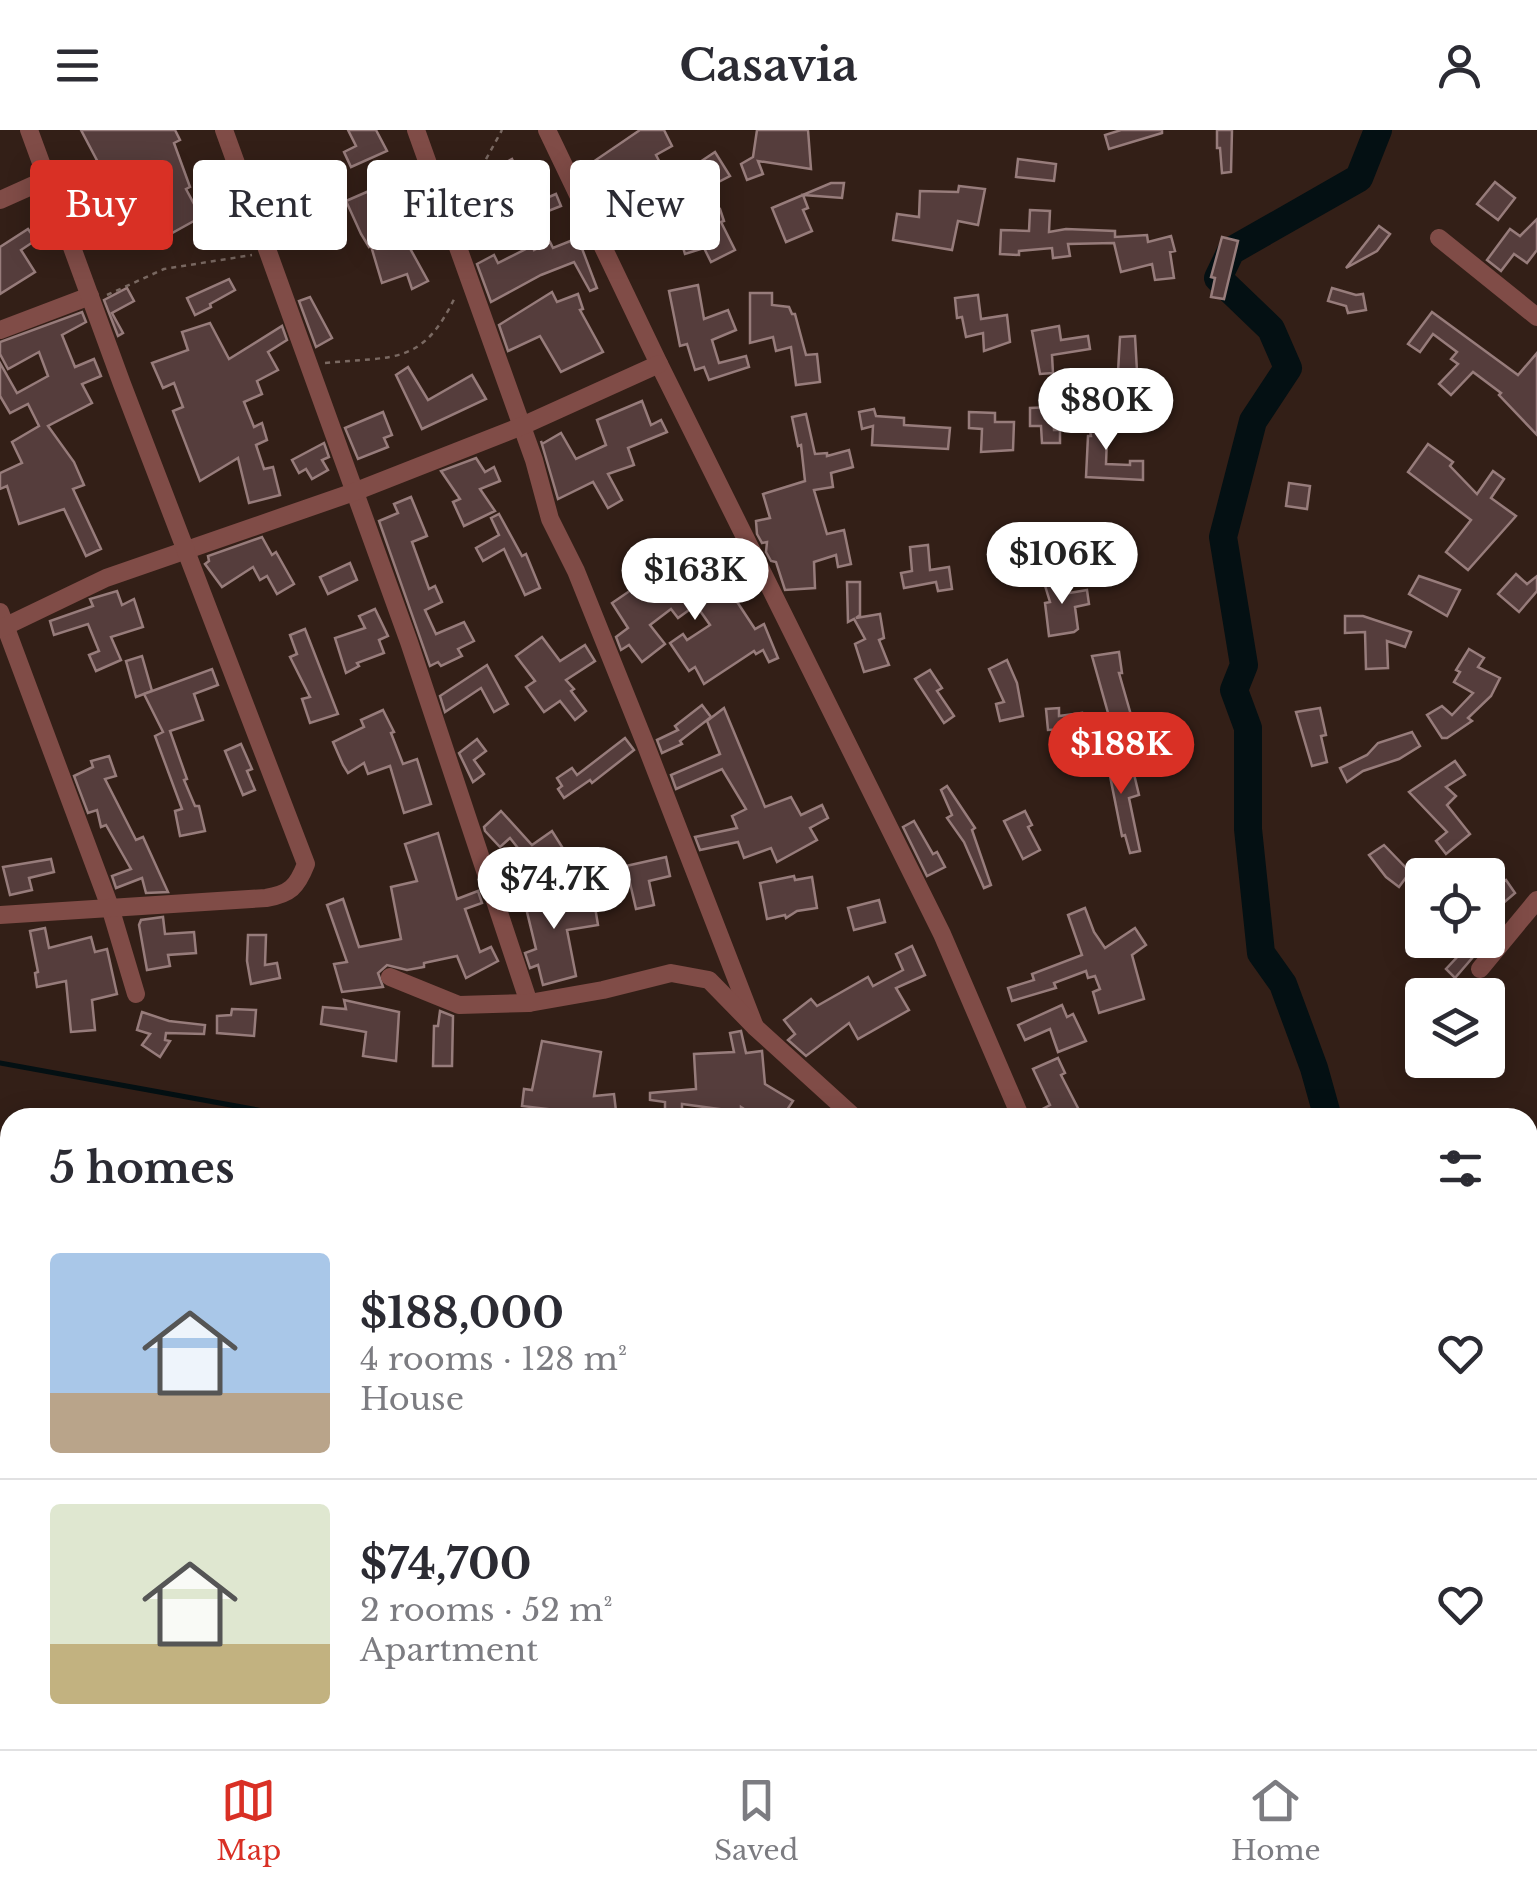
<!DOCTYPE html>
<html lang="en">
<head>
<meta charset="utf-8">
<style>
	:root { --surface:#fff; --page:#f7f7f7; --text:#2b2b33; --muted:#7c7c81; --line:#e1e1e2; --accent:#d93025 }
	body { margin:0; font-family:"Libre Baskerville",serif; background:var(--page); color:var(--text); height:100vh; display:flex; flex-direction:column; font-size:38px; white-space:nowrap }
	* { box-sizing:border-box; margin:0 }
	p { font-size:32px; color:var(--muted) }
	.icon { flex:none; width:55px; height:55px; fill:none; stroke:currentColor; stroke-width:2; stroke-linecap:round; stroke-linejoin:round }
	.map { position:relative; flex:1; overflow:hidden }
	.details { position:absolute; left:0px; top:978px; width:1538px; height:642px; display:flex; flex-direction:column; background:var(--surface); border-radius:30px 30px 0 0; box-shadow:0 5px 25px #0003 }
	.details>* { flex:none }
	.hud { position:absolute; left:30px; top:30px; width:1000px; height:90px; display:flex; gap:20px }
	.buttons { position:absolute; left:1405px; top:728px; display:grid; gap:20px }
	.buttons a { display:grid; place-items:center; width:100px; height:100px; border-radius:10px; background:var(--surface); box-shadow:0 5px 25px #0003; font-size:50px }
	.price { position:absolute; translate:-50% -85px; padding:0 22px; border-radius:35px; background:#fff; color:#222; font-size:32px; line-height:65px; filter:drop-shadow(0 2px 5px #0008) }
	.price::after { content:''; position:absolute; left:50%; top:60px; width:30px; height:22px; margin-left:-15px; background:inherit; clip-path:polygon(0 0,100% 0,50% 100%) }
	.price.active { background:var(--accent); color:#fff }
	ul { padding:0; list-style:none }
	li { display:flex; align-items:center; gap:30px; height:250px; padding:0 50px }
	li+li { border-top:2px solid var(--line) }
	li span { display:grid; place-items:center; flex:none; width:280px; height:200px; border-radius:10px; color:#555 }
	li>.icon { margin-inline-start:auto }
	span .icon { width:120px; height:120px; fill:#fffc; stroke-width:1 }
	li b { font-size:42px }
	h2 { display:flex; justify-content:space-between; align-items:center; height:120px; padding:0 50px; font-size:42px }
	.tag { padding:0 35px; border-radius:10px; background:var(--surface); box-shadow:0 5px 25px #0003; font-size:35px; line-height:90px }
	.tag.active { background:var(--accent); color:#fff }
	header { display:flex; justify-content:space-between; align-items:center; height:130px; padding:0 50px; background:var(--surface); font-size:45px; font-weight:800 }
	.menu { display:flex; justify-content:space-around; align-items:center; height:140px; border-top:2px solid var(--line); background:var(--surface); font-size:28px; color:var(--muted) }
	.menu a { display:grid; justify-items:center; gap:5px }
	.menu .active { color:var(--accent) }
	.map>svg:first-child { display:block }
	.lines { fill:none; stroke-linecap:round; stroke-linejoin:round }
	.stream { stroke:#041013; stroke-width:5 }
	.river { stroke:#041013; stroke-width:28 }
	.building { fill:#553d3c; stroke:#977c7b; stroke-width:2.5 }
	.path { stroke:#7a6962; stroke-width:2.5; stroke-dasharray:5 5; stroke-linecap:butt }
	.minor { stroke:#804c47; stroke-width:18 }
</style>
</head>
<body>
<header><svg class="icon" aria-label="menu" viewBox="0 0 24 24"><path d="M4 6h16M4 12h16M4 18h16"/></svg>Casavia<svg class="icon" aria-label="person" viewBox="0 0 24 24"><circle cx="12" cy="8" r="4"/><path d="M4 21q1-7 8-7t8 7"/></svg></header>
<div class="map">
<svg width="1537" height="1619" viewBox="0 0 1537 1619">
	<rect width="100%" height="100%" fill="#331f17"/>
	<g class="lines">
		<g class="stream">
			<path d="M0,933L302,988"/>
			<path d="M1528,1341H1537"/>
		</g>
		<g class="river">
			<path d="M1328,988L1314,938L1283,854L1261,823L1248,699V598L1234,560L1244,535L1223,407L1253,291L1288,238L1271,199L1218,148L1231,121L1359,48L1378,0"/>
			<path d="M1528,1250L1537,1253"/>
		</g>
	</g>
	<g class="building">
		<path d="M81,0H175L180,10L174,13L190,57L186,59L201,87L163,108L156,97L136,105L123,73L89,91L71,56L101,38Z"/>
		<path d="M348,0H376L387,21L351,37L344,22L356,16Z"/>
		<path d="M640,0H664L672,16L656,25L670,52L715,22L730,46L703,60L716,80L720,79L724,91L721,92L735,120L711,132L704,118L685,124L681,111L663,117L658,102L675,96L658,65L654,68L637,35L601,59L587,36Z"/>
		<path d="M757,0H808L811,39L758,31L763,44L747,50L741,34L753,27Z"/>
		<path d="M1121,0H1162V3L1109,19L1105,5Z"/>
		<path d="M1217,0H1232L1231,42L1222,43L1220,18H1217Z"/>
		<path d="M512,29L522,49L499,61L489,41Z"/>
		<path d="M1018,29L1056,34L1054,51L1016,47Z"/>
		<path d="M271,43L287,81L269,88L256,52Z"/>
		<path d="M408,44L429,90L401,102L428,151L412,159L407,144L382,153L371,116L369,117L361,104L346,71Z"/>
		<path d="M1495,52L1515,68L1498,90L1477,74Z"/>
		<path d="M831,53H844L842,68L803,65L808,78L803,80L812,101L786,112L772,78Z"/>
		<path d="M959,56L985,59L978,95L958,91L952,120L893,110L897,84L919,87L920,61L958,62Z"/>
		<path d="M556,64L561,76L523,91L518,80Z"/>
		<path d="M1030,80L1050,81L1049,102L1066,99L1115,101V107L1147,105L1148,112L1171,106L1175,121L1170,122L1174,148L1155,150L1152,134L1121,142L1114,113L1068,114L1070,126L1053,128L1052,118L1019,121V125L1000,124L1001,100L1029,101Z"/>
		<path d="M1537,89V120L1527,133L1514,124L1501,141L1487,130L1510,99L1520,106Z"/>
		<path d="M1379,96L1390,104L1377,121L1346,138Z"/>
		<path d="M28,99L36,110L21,120L35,142L0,164V117Z"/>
		<path d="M1222,107L1238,111L1224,169L1211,167L1215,148L1211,147Z"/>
		<path d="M578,108L597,158L590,161L574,132L541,145L491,172L477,134L494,125L498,133L532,116L534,120L550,112L553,118Z"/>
		<path d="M229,149L235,160L210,174L211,177L195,185L187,168Z"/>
		<path d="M698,155L704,189L728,180L736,200L712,210L719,233L746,226L749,237L709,250L704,237L695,240L687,214L680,216L669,161Z"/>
		<path d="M127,158L134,171L112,183L123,203L118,206L104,170Z"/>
		<path d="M1332,158L1356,165L1363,164L1366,180L1348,183L1346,176L1328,171Z"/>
		<path d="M552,162L557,172L578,164L583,179L580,180L603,222L561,242L540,206L508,221L499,195Z"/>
		<path d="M750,163H772V175L789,177L792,184H795L806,225L817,224L820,252L796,255L791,217L776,221L773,207L750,213Z"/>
		<path d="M978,165L981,189L1007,185L1010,212L984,221L983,203L966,207L962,187L957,188L955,168Z"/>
		<path d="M310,167L332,208L316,217L299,171Z"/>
		<path d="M82,182L86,192L62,205L75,237L94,229L101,246L82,254L92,273L48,296L74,332L84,355L73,359L101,419L86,426L64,379L19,394L7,356L0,359V343L22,333L12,312L39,296L28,274L10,283L0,266V233L17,263L48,246L39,222L8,239L0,224V212Z"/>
		<path d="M1432,182L1518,245L1537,223V305L1499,265L1501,263L1473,242L1451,265L1439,254L1458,234L1451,229L1457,222L1433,204L1420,222L1408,214Z"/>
		<path d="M210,193L229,229L282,196L287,210L268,222L278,240L257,251L262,264L244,272L254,297L262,293L267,310L256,315L264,339L273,337L280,365L249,373L238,328L200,351L173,281L183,277L174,253L163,258L152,233L188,220L182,202Z"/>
		<path d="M1059,196L1061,210L1088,206L1090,219L1052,225L1053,243L1040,244L1032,201Z"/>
		<path d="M1135,206L1137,241L1118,242L1120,207Z"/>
		<path d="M408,237L428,270L472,245L486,269L422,299L396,245Z"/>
		<path d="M642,271L651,295L661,290L667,302L628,318L634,335L608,344L622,370L608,378L593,352L558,369L541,311L542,314L561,303L576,329L606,315L597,290Z"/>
		<path d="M1053,277L1054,300H1060V313H1042L1041,296H1030V278Z"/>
		<path d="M1100,277L1107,307L1106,334L1130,335V331H1143V350L1086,347L1088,306H1091L1086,280Z"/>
		<path d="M874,279L876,286L904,288V295L950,298L948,319L872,315L873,296L862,299L859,282Z"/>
		<path d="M383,282L392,305L384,308L388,317L358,329L345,298Z"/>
		<path d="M969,282L995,283V292H1014L1013,320L981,322L982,299L969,298Z"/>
		<path d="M806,284L815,324L827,323V326L849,320L853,337L831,343L833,357L814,360L827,404L844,400L851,434L838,437L836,425L814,432L815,458L785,460L776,432L771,431L766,422L767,412L762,413L757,404L756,391L770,388L763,364L805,351L801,315L798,316L792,287Z"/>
		<path d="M324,313L329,327L322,330L328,340L312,349L306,339L299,343L292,330Z"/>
		<path d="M1428,314L1453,332L1450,336L1477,364L1493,341L1504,349L1491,368L1516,386L1468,440L1446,422L1471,390L1408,342Z"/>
		<path d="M476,328L485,342L494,337L500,351L480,359L495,381L464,396L453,372L460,369L441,341Z"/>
		<path d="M1289,353L1310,356L1307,379L1286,376Z"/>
		<path d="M411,367L427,406L412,412L429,459L435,456L442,472L425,480L436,504L464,492L474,511L458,519L462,526L441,536L438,532L430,536L379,391L398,383L394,374Z"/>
		<path d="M499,384L522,426L526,424L540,458L525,465L504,419L483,431L476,418L499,405L491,388Z"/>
		<path d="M262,407L272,425L276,422L294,454L277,464L267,446L260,450L253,437L222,457L205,434L209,431L208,426Z"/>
		<path d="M928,415L930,440L949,437L952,459L938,461L936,452L904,458L901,443L912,441L910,417Z"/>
		<path d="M716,428L730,448L724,452L755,499L764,494L778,528L769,532L763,520L756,524L754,521L704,554L695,537L689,541L670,513L683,504L687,510L710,495L696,475L678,488L671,479L650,495L665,514L642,532L629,515L621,520L616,507L628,498L612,473L637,456H642L653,471L674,458L669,451L678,444L683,450Z"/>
		<path d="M350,433L357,450L328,464L320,447Z"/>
		<path d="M1057,444L1063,464L1087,460L1089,474L1075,477L1078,499L1074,502L1049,506L1045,473L1050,472L1043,449Z"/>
		<path d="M1516,444L1527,454L1537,446V461L1519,482L1498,464Z"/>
		<path d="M1419,446L1460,460L1447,486L1409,464Z"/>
		<path d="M847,452H860V485L856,488L880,484L884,508L879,510L889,535L864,542L855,514L865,509L854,489L848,492Z"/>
		<path d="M117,461L122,475L134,469L143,497L111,507L121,530L96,541L89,525L99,521L88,494L54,505L50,491L93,476L90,469Z"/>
		<path d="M375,479L388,506L379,510L384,523L357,533L359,536L346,543L335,508L365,498L359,486Z"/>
		<path d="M1345,486H1363L1411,502L1405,517L1387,511L1388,538L1366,539L1365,502L1345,503Z"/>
		<path d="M305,499L338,584L310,593L302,569L310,567L290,527L297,524L290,505Z"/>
		<path d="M542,507L560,531L585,515L595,531L566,550L574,559L571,561L586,581L575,590L560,571L544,582L526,557L535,551L516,526Z"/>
		<path d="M1469,519L1484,528L1478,537L1500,548L1491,566L1468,588L1472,591L1447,608H1442L1427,585L1442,576L1452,585L1473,563L1454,552L1460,542L1456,540Z"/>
		<path d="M1119,522L1122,543H1119L1131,585L1127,587V615H1109L1108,583L1092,526Z"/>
		<path d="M142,526L152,561L136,567L126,531Z"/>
		<path d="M1007,530L1017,553L1023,586L1000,591L996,574L1004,572L989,539Z"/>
		<path d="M487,535L508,574L494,582L481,558L445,582L440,566Z"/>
		<path d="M212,539L218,555L194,564L203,590L170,601L187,649L184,650L195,676H199L205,701L180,706L175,681L182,679L155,606L163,602L144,564Z"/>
		<path d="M930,540L942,558L937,561L954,586L944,593L915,549Z"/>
		<path d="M702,575L711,587L680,611L682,614L662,623L657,610L678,600L675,596Z"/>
		<path d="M724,578L765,677L791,667L801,685L822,675L828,688L810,698L817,710L777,732L771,718L744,728L738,712L700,720L695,707L737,698L732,686L746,679L722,639L676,659L671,645L720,624L707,591Z"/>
		<path d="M1059,578V586L1082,583L1084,604L1065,606L1064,599L1048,600L1046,579Z"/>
		<path d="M1320,578L1326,605L1321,606L1327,632L1312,636L1296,582Z"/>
		<path d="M383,580L394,602L391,603L403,634L417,629L431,674L404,683L390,636L368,644L364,633L348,643L343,635L333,612L364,597L361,590Z"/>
		<path d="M1412,602L1420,616L1399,629L1363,641L1347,652L1340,638L1367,625L1378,613Z"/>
		<path d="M625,608L634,620L592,653L590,650L564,668L558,659L562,656L557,648L572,638L577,645Z"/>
		<path d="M477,609L486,621L474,630L484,644L473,652L459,623Z"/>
		<path d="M241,614L252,639L247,641L255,660L243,665L225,621Z"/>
		<path d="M1107,621L1111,640H1133L1139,665L1129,668L1140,721L1130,723L1125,705L1122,706L1109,641L1096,644L1091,625Z"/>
		<path d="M109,626L116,646L105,649L136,710L143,707L168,762L146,763L142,748L116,758L112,746L131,739L106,695L101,697L97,680L88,683L74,646L93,637L91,631Z"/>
		<path d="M1455,631L1465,645L1446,657L1456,666L1447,675L1470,704L1446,724L1436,711L1447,702L1409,662Z"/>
		<path d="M947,656L975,698L972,700L991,755L984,758L964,712L947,688L952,685L941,660Z"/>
		<path d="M501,681L532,715L552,701L564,720L537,742L510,708L500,717L485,701L484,697Z"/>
		<path d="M1025,681L1032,695L1028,697L1040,720L1023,729L1004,691Z"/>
		<path d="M914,691L933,724L937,722L945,737L927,746L903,697Z"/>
		<path d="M438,703L457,769L478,761L482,773L465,779L480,822L491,817L498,831L466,848L457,826L424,833V837L407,840L387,835L378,843L383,857L342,862L334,834L347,832L327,775L343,769L359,817L401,809L391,757L417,751L405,714Z"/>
		<path d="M1384,715L1410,742L1399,757L1386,747L1369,725Z"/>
		<path d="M666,727L670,746L649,751L654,775L636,779L626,736Z"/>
		<path d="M51,729L54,742L29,748L32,760L10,765L3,737Z"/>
		<path d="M794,746L795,750L812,747L817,778L797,781L786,788L785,785L767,789L760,753Z"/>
		<path d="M1506,750L1515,763L1488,786V763Z"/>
		<path d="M540,759L541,765L563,761L565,776L594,771L598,795L567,800L576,846L543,855L538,835L530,838L525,823L536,819L526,778L520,779L517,763Z"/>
		<path d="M879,770L885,792L854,800L848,778Z"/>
		<path d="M1085,778L1094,802L1105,818L1135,798L1146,815L1132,825L1144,869L1099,883L1093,862L1100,859L1095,846L1088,848L1086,841L1054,853L1056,858L1012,871L1008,858L1034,850L1032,844L1082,825L1068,785Z"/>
		<path d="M163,787L165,804L194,802L196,823L168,825L170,836L147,840L139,795L141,790Z"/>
		<path d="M45,798L49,818L91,807L95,822L107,819L117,864L92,870L95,900L71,902L66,851L37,857L35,843L38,842L30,801Z"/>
		<path d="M248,805H266L265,835L277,833L280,848L251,854L247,831Z"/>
		<path d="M1443,810H1468L1479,820L1455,848L1446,839L1459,825Z"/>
		<path d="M912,816L925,845L896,858L909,880L858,909L849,893L806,926L788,910L795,904L784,890L811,869L817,876L868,847L873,856L903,840L896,824Z"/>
		<path d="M344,870L399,882L396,931L363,926L366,902L321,894L323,877L346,879Z"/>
		<path d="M1062,875L1067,887L1073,884L1086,911L1058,922L1050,899L1025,910L1018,895Z"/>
		<path d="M232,879L256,880L254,906L217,903V886L231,885Z"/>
		<path d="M440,881L453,886L452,936H433L434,896H438Z"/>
		<path d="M142,882L169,891L205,895L204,904L166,903L165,910L170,911L160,927L142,915L150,904L137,900Z"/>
		<path d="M741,901L746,923L762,921L765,954L793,971L783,986L773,980L769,988H758L741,977V982L682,974V988H665V972L650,970V963L696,959L694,924L734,922L730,903Z"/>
		<path d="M542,911L601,922L594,966L614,964L616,981L589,984L522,976L524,959L532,960Z"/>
		<path d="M1058,928L1065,943L1061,945L1080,982L1070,988H1033V984L1050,975L1033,939Z"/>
	</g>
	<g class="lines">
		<g class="path">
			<path d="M462,73L502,0"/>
			<path d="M107,165L164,139L252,125"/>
			<path d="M325,233C395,226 423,236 456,165"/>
		</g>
		<g class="minor">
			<path d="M224,0L409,512L529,873"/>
			<path d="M416,0L534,330L550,389L576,441L645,613L755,897"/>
			<path d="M547,0L659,234L942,804L1021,988"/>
			<path d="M0,70L47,49"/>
			<path d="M1439,108L1537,187"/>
			<path d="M0,200L90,166"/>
			<path d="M0,482L110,777L136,864"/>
			<path d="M0,499L106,448L354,362L522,296L659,234"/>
			<path d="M0,785L266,768C290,764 297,757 306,734L122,254L29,0"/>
			<path d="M1480,839L1537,770"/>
			<path d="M390,847L459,875L529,873L603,860L671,843L709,850L755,897L855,988"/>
			<path d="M0,1162L10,1166"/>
			<path d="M0,1374L10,1377"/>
			<path d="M0,1502L10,1510"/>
			<path d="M206,1610L234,1619"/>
			<path d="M312,1610L313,1619"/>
			<path d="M70,1619L88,1610"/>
			<path d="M516,1619L518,1610"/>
			<path d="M827,1619L830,1610"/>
			<path d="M948,1619L951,1610"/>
			<path d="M1082,1619L1086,1610"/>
			<path d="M1338,1619L1341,1610"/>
		</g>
	</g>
</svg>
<div class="buttons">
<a><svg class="icon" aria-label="locate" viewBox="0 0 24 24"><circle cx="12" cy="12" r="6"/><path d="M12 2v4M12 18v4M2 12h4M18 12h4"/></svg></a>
<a><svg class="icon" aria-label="layers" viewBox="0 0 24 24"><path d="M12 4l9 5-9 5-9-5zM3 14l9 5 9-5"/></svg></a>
</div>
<b class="price" style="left:1106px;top:323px">$80K</b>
<b class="price" style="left:1062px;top:477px">$106K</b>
<b class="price" style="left:695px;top:493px">$163K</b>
<b class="price active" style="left:1121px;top:667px">$188K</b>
<b class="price" style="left:554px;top:802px">$74.7K</b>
<div class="hud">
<a class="tag active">Buy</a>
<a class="tag">Rent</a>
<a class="tag">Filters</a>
<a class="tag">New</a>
</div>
<section class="details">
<h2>5 homes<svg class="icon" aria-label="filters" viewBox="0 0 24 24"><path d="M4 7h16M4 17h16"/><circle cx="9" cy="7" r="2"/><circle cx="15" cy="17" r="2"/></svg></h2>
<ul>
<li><span style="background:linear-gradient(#a9c7e8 70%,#b9a48a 0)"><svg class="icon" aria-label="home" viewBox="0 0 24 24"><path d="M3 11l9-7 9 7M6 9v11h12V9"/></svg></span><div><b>$188,000</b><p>4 rooms · 128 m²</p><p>House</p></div><svg class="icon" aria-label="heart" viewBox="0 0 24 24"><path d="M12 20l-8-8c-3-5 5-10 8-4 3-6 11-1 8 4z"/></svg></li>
<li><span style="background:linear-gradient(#dfe7d0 70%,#c2b280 0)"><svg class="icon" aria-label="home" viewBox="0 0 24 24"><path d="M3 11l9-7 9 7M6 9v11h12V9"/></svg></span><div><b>$74,700</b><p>2 rooms · 52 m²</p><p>Apartment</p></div><svg class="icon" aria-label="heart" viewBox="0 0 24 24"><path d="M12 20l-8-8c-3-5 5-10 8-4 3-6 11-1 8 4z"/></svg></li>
</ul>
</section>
</div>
<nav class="menu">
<a class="active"><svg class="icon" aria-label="map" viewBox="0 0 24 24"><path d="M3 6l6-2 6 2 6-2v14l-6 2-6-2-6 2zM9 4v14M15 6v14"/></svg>Map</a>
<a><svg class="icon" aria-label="saved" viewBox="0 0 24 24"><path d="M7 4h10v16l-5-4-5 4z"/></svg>Saved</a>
<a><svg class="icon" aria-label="home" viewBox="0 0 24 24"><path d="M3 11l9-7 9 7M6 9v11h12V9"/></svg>Home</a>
</nav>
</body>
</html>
